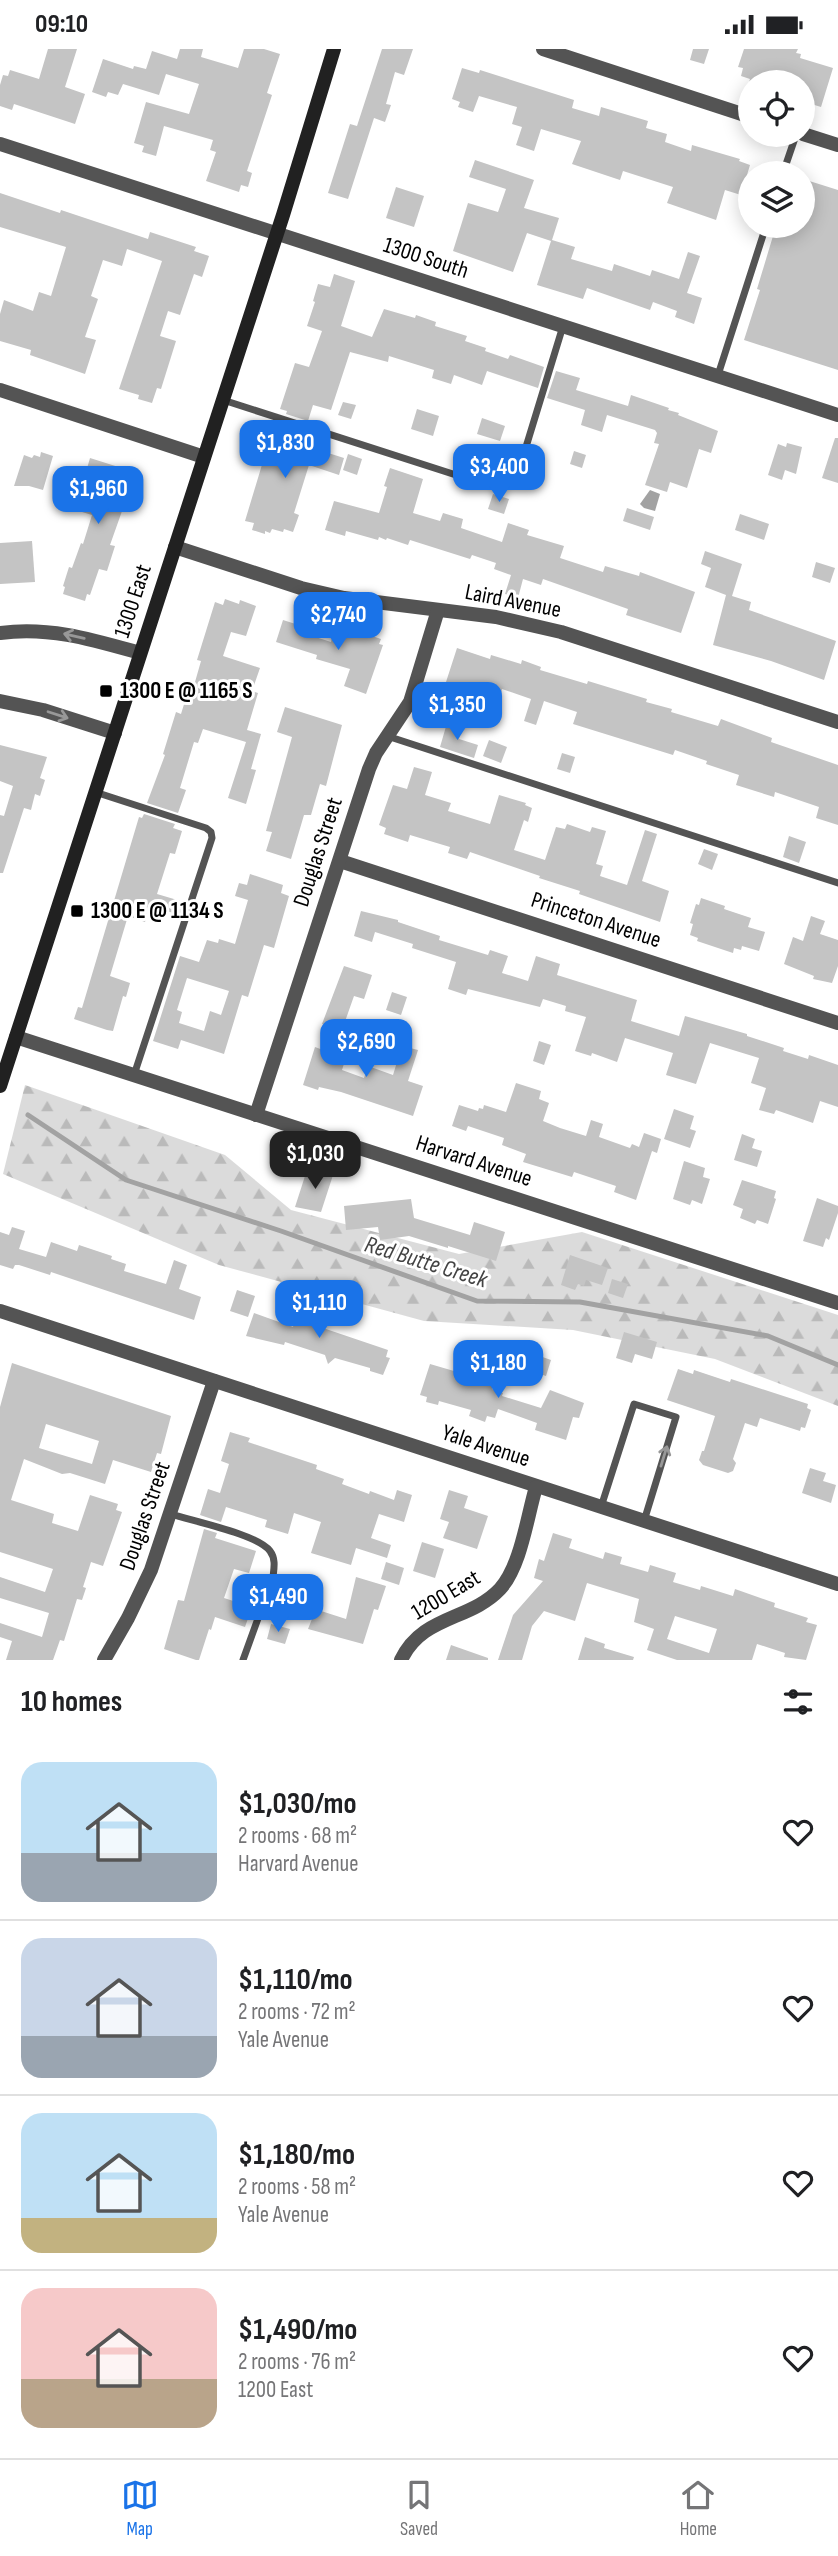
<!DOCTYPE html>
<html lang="en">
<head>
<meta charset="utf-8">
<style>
	:root { --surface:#fff; --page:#f2f2f2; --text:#202124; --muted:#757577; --line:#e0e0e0; --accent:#1a73e8 }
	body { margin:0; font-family:"Sofia Sans Condensed",sans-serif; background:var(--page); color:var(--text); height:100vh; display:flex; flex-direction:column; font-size:26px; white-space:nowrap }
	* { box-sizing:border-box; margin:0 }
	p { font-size:23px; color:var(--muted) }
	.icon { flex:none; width:38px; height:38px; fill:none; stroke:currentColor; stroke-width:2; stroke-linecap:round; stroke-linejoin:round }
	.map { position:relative; height:1611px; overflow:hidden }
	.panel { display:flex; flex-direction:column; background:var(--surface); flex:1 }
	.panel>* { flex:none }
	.controls { position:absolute; left:738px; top:21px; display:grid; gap:14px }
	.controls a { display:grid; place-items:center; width:77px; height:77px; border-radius:50%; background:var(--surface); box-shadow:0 4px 18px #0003; font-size:35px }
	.price { position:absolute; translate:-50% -60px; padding:0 16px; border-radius:14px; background:var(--accent); color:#fff; font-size:23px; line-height:46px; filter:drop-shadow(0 2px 4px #0008) }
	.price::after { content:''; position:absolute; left:50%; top:42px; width:21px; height:16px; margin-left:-10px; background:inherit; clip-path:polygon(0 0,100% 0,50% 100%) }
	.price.selected { background:#222; color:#fff }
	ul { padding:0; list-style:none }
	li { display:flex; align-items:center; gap:21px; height:175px; padding:0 21px }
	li+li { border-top:2px solid var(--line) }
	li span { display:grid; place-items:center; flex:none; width:196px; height:140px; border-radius:21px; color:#555 }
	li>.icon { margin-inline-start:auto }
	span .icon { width:84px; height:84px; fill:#fffc; stroke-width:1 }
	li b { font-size:30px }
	h2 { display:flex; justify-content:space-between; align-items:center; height:84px; padding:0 21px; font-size:30px }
	.status { display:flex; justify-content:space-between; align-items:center; height:49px; padding:0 35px; background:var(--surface); direction:ltr }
	.status svg { height:19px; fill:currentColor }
	.tab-bar { display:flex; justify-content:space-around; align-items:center; height:98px; border-top:2px solid var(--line); background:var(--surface); font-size:19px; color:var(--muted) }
	.tab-bar a { display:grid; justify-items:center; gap:4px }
	.tab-bar .selected { color:var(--accent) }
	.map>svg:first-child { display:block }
	.forest { fill:url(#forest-firs) }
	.water { fill:#a2a2a2 }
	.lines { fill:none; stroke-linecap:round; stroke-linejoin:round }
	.stream { stroke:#a2a2a2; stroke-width:5 }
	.building { fill:#c4c4c4; fill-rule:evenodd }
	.service { stroke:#545454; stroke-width:7 }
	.minor { stroke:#545454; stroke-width:14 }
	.tertiary { stroke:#545454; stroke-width:14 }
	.secondary { stroke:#212121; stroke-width:14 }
	.oneway { stroke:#989898 }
	.poi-dot { fill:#000; stroke:#fff; stroke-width:2.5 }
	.labels { text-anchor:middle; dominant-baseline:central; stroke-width:6; stroke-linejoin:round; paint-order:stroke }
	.street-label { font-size:23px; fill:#000; stroke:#fff }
	.poi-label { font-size:23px; font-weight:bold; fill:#000; stroke:#fff; text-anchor:start }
	.water-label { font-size:24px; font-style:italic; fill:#434343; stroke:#fff }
</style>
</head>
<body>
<div class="status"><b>09:10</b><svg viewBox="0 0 49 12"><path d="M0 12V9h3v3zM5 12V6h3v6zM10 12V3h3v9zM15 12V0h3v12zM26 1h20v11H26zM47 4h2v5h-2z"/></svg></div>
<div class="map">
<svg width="838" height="1611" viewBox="0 0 838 1611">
	<defs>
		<pattern id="forest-firs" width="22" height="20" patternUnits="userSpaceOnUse" patternTransform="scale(1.75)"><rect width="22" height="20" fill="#dbdbdb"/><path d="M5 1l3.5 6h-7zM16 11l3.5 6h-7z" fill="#bababa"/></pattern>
	</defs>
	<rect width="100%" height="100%" fill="#fff"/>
	<path class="forest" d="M25,1036L225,1106L291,1161L459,1205L582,1183L838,1266V1357L715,1310L573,1281L424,1272L219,1216L3,1125Z"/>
	<path class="water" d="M650,441L660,445L655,462L644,459L640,455Z"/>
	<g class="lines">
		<path class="stream" d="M28,1066L126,1131L281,1182L477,1252L580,1253L768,1287L838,1316"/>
	</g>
	<g class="building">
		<path d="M48,0H77L65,38L85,45L75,75L14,55L12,61L0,57V36L3,26L8,27L10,21L39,30Z"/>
		<path d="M180,0H203L201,8L238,19L244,0H264L280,5L267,44L272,46L247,122L252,124L248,138L241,136L239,143L206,132L216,103L210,101L213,91L164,77L156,107L142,103L144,97L134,94L146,53L189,65L199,35L166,25L159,46L123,35L118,46L108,43L106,48L92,43L103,10L133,20L134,17L146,20L152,2L177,10Z"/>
		<path d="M382,0H413L404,26L395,23L386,55L391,56L385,73L374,69L348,150L328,144L350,75L357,77Z"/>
		<path d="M693,0H709L704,15L690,11Z"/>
		<path d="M744,0H798L796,4L801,5L800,9L833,19L821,58L808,54L810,51L803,49V33H749L750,30L741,27L743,19L738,18Z"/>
		<path d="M462,19L479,24L480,21L574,51L572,59L599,67L601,58L648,72L646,79L667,85L665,93L691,102L692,96L740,110L739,112L750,116L741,146L725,141L716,171L667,154L673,138L623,122L620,131L572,115L581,92L541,80L534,102L516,96L522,78L512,75L517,58L479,47L473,63L458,58L460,53L452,50Z"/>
		<path d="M475,111L534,131L524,159L559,169L552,191L575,198L571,210L612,222L614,215L650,227L652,221L679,230L688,203L700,207L687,244L702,249L694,275L675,268L677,262L653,253L650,261L587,239L583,250L537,236L551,192L527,184L513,223L453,202L468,154L498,163L506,140L469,128Z"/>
		<path d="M803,130L838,141V321L744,291L760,241L757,240L773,187L778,188L781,177H803Z"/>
		<path d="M396,138L424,147L414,178L386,169Z"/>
		<path d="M0,144L60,164L61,161L148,190L150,183L196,198L194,202L209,207L202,228L194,225L180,266L168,262L160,287L176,292L161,340L157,339L152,354L138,350L139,346L119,340L162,212L127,200L122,217L103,211L91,247L98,250L85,288L96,291L85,325L30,306L31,301L0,292V265L4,251L33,262L39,243L51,247L66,198L0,178Z"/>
		<path d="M334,225L355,232L341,277L372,288L384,260L415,269L416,266L436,273L435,277L467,287L465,292L486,299L485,302L508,310L510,306L544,318L538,339L487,322L482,336L454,326L451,335L432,329L434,321L389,307L388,313L350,303L331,361L313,356L308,372L286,365L287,362L280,360L295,314L309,318L322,282L307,277L315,253L313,252L318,235L330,238Z"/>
		<path d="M556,322L580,329L576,341L628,357L631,346L669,359L668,361L679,364L678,366L718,382L711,404L699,400L687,439L670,433L667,443L645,436L659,395L654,394L657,384L655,381L607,366L602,383L581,376L585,361L547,349Z"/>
		<path d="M343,353L356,356L351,370L338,366Z"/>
		<path d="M417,360L439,367L433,387L411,380Z"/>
		<path d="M482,369L505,377L500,392L477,385Z"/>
		<path d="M282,377L309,385L306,397L344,409L339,426L309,416L294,464L299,466L293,483L284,480L283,483L272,480L270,484L265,482V485L252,481L254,474L245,472L264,409L274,385L279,386Z"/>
		<path d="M835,389H838V434L822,429Z"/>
		<path d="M787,394L802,398L796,425L785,421L782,431L768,426L778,395L786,398Z"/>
		<path d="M574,402L586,406L582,419L570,415Z"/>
		<path d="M41,403L53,407L43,441L29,437H14L24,406L32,409L34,406L40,408Z"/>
		<path d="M348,405L362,410L357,426L343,421Z"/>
		<path d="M90,409L128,421L126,428L133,431L110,496L115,497L107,522L99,520L90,546L87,545L85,552L63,545L65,538L63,537L69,518L72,519L81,494L83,495L92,466L82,463L92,432L84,430Z"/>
		<path d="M390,419L423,430L413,464L440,472L443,464L463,470L461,479L502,493L508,474L529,481L527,486L564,497L560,509L603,523L605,517L639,527L640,523L695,543L681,584L626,566L628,560L543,530L541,536L523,530L518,549L505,545L511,526L494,520L496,514L472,506L470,510L410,491L408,496L387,489L386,491L379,488L378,491L346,482L345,487L325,481L334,452L379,464L387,438L384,437Z"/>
		<path d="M493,445L509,450L504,465L488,460Z"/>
		<path d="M627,459L654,468L650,481L623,472Z"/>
		<path d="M740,465L769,475L764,491L735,481Z"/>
		<path d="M32,492L35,533L0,535V494Z"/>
		<path d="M705,502L742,515L732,547L751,553L749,561L836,592L824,631L771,612L713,596L726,546L705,538L711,519L701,515Z"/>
		<path d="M816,513L835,519L830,534L812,528Z"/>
		<path d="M225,550L239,555L240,551L256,557L246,587L231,583L223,607L260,619L252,642L258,644L247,681L261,685L251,720L256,721L246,755L228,749L246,693L203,680L198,694L194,693L180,739L186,741L178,764L147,754L165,706L163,705L176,663L181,665L189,639L193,640L201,612L197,611L215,553L223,556Z"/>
		<path d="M283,571L308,579L306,585L331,593L333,584L340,586L341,583L361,589L363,584L381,590L379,595L383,596L366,645L344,637L350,620L316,610L317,606L276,593Z"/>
		<path d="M457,599L490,610L491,606L521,615L522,611L541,618L540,621L587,635L588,632L647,650L646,653L672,660L671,663L718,677L721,670L772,689L771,693L838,716V776L816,769L819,758L775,743L774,748L736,736L739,726L706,715L707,712L675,701L673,706L573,675L577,663L544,652L536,676L524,672L531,650L502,640L501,644L468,634L460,665L444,661L451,634L446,633Z"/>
		<path d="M285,658L342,676L326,737L320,735L311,766H304L291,810L266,802L272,783L266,782L292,688L277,683Z"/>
		<path d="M447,674L462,679L459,690L478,696L474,709L440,698Z"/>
		<path d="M489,691L507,698L501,714L483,707Z"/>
		<path d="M0,696L47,708L40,729L45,731L40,747L35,745L31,761L24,759L3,824H0V766L4,767L13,737L0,732Z"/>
		<path d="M562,704L575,708L570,724L557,720Z"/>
		<path d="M414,718L432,723L425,746L451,754L448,762L490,775L499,746L526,754L525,756L532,759L528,773L524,771L514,801L545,811L556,778L565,780L567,775L590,783L592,778L606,782L596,815L603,817L600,827L627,836L645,781L657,785L642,832L669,842L660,873L579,845L580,842L539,829L540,827L470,803L467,810L448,804L450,798L410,786L408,793L384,785L386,779L379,776L393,736L407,740Z"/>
		<path d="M144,765L175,775L173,779L182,782L175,805L170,804L157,845L184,853L180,866L150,857L145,873L128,867L110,927L130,934L126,948L123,947L113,982L107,981L74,970L78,958L82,959L139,768L142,769Z"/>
		<path d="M789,787L806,793L799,814L783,808Z"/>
		<path d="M704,800L718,805L712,821L698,815Z"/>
		<path d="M250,825L283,836L281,844L289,847L274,899L264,896L248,948L242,946L224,1005L181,991L178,1000L153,992L180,907L199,913L207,891L218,894L219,890L235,895L248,851L235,847L239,834L247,836ZM187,929L229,942L221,966L210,962L204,982L179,974L182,963L177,961Z"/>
		<path d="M701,849L725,857L724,860L751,869L748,878L765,883L759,902L742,897L741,901L734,899L733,904L697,892L698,889L690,886L693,875L690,874L696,855L699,856Z"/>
		<path d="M361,862L398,871V873L440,887L439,891L488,906L490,901L508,907L502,924L528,932L536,907L560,915L557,926L637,951L631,972L679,987L685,967L747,985V987L784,999L783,1002L808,1010L809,1006L838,1016V1058L820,1052L813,1074L776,1061L774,1065L759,1061L766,1039L751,1034L759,1009L710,994L696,1035L666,1026L673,1004L625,989L617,1013L592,1004L591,1007L578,1003L575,1002L586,968L565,962L566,957L543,950L540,958L468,940L466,946L448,940L456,913L412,899L413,895L375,883L372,893L354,887Z"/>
		<path d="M811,867L825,872L820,885L838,891V917L832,934L813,930L814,927L784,915L793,888L803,892Z"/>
		<path d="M344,917L372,926L364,950L354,947L342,981L322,975Z"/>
		<path d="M392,943L407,948L401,966L386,961Z"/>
		<path d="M335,992L350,996L342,1021L364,1029L368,1017L393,1026L402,997L418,1001L408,1032L423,1037L413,1067L341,1043L319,1038L318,1041L303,1036L315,998L331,1004Z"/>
		<path d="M539,992L551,996L544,1016L533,1012Z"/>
		<path d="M516,1034L541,1042L539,1050L549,1054L543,1072L560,1079L586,1087L591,1071L603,1075L599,1088L630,1099L632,1095L639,1098L644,1084L661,1090L657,1104L652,1102L636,1151L614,1143L616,1137L574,1123L572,1128L523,1113L526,1105L502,1096L504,1089L468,1077L466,1082L452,1077L459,1056L478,1062L479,1059L483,1060L484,1056L506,1063Z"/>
		<path d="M674,1060L694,1067L690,1080L696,1082L690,1099L664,1090Z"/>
		<path d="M742,1085L755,1090L752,1099L762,1102L757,1118L734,1111Z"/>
		<path d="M684,1112L705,1119L703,1128L710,1130L702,1155L692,1151L690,1156L673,1150Z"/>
		<path d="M320,1118L334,1123L321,1163L295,1158L305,1127L316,1130Z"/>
		<path d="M742,1131L776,1142L774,1149L776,1150L768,1175L757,1171L755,1175L740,1169L743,1160L733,1156Z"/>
		<path d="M817,1149L838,1157V1164L829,1191L826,1189L823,1198L803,1192Z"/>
		<path d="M411,1150L414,1169L470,1186L474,1173L505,1183L496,1212L448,1197V1199L409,1187L380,1191L378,1178L346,1181L344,1157Z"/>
		<path d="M12,1178L25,1182L19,1200L46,1208L51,1193L77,1202L79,1196L112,1207L111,1210L126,1215L124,1222L166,1235L174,1211L187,1216L179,1240L201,1248L194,1271L51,1223L50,1226L19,1216H15L13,1220L0,1216V1183L9,1186Z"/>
		<path d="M570,1206L608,1219L602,1236L586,1231L584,1237L578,1235L575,1241L561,1236Z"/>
		<path d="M612,1230L628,1235L623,1249L608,1244Z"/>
		<path d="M237,1241L255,1247L248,1268L230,1262Z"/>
		<path d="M300,1258L327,1265L323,1279L388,1301L386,1308L390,1309L383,1326L370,1322V1319L335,1309L328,1315L325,1306L285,1293L284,1296L246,1287L254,1264L293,1278Z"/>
		<path d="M624,1283L657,1293L652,1310L635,1305L632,1314L616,1309Z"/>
		<path d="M534,1305L551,1311L546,1327L528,1321Z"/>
		<path d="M12,1314L171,1367L161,1405L157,1404L151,1423L113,1411L105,1435L70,1424L62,1425L24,1410L11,1451L54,1465L52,1474L78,1482L90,1446L118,1455L116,1461L122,1463L103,1517L91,1513L83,1538L86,1539L82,1551L77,1550L64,1592L60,1591L53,1611H6L12,1592L0,1588V1574L42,1588L49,1564L0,1549V1528L45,1543L53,1520L0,1503V1358ZM46,1375L99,1392L92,1415L39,1399Z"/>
		<path d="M430,1315L471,1327L474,1318L497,1325L492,1340L503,1344L502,1347L541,1359L550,1341L584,1354L579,1369L573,1368L566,1391L535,1381L537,1374L498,1360L495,1369L487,1367L485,1373L469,1367L471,1361L439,1352L438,1356L426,1353L427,1348L420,1346Z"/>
		<path d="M678,1320L693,1325L694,1321L730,1333L731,1330L808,1355L807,1359L811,1361L805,1379L801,1378L800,1382L760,1369L757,1378L745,1374L733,1410L736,1414L733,1422L728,1424L703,1416L699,1411L702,1402H704L715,1367L667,1351Z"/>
		<path d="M230,1383L250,1389L248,1393L317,1416L316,1420L344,1430L342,1435L369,1445L370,1442L394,1451L397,1441L412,1446L404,1473L379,1465L371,1489L391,1496L387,1509L356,1499L351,1516L311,1504L321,1473L294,1464L288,1485L265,1478L267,1471L226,1458L221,1473L200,1466L208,1440L220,1444L229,1415L221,1412Z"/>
		<path d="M810,1419L826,1424L823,1432L836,1436L831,1454L802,1444Z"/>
		<path d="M449,1441L468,1447L464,1459L488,1467L477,1500L443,1489L449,1473L440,1470Z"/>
		<path d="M204,1480L217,1484L215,1489L256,1502L249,1524L234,1520L224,1549L252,1558L245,1578L215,1568L211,1581L209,1580L199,1611H196L164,1600L178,1551L184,1552Z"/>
		<path d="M553,1484L572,1490L569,1499L603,1510L605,1503L622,1508L620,1515L648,1523L650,1516L676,1524L673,1533L700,1541L701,1537L733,1547L735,1540L775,1554L774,1558L808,1569L806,1573L817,1576L806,1611L784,1608L785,1604L757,1595L752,1611H677L647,1601L654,1580L634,1573L639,1550L587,1534L575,1572L544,1562L532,1577L522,1611H498L513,1566L543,1532L534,1529L539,1510L544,1512ZM675,1567L717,1580L709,1604L667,1590Z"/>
		<path d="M422,1493L444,1500L435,1529L413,1522Z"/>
		<path d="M386,1513L404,1519L399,1536L381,1530Z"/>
		<path d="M356,1528L386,1537L378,1561L374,1560L363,1595L308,1580L314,1565L316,1566L318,1561L346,1570Z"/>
		<path d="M271,1575L290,1580L285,1595L267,1590Z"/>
		<path d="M585,1588L605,1595L604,1599L634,1608L633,1611H578Z"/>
		<path d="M451,1596L488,1609V1611H446Z"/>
	</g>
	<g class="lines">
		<g class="service">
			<path d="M783,124L796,86"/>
			<path d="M718,326L766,177"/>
			<path d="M223,351L484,435L505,433L518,424L563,277"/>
			<path d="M387,687L838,834"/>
			<path d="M95,743L206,779L211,783L212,789L134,1026"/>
			<path d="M601,1458L634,1355L676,1368L644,1472"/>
			<path d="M171,1465C192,1472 257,1485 270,1502C276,1510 274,1519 273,1528L243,1611"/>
		</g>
		<g class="minor">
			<path d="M543,0L751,68"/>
			<path d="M803,85L838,96"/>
			<path d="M0,341L204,408"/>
			<path d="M175,498L301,539L344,549L496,568L561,583L838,673"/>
			<path d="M0,584C49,577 94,591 140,604"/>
			<path d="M0,652L43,661L115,684"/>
			<path d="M340,812L838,974"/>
			<path d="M16,988L838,1254"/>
			<path d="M256,1066L369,720L376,704L410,653L438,561"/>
			<path d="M0,1262L838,1535"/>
			<path d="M104,1611L128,1569L151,1521L214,1332"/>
			<path d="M401,1611C422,1566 470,1572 500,1540C521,1517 527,1468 536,1438"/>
		</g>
		<path class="tertiary" d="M0,95L838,366"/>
		<path class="secondary" d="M0,1037L283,166L334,0"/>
	</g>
	<defs><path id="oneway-shaft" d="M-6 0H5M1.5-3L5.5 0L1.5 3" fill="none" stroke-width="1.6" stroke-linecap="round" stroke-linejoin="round" transform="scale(1.75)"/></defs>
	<g class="oneway">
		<use href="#oneway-shaft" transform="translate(74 587) rotate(-167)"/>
		<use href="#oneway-shaft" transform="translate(58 666) rotate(18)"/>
		<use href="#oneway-shaft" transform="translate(664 1407) rotate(-73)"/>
	</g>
	<g class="poi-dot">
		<rect x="99" y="635" width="14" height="14" rx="3.5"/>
		<rect x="70" y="855" width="14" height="14" rx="3.5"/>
	</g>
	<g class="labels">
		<g class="street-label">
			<text transform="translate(426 209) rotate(18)">1300 South</text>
			<text transform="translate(133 552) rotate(-72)">1300 East</text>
			<text transform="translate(513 552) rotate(11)">Laird Avenue</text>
			<text transform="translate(318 803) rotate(-72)">Douglas Street</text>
			<text transform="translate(596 871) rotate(18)">Princeton Avenue</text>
			<text transform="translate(474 1112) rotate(18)">Harvard Avenue</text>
			<text transform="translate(486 1397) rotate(18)">Yale Avenue</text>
			<text transform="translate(145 1467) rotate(-71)">Douglas Street</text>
			<text transform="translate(446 1546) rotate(-31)">1200 East</text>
		</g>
		<g class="poi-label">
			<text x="120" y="642">1300 E @ 1165 S</text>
			<text x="91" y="862">1300 E @ 1134 S</text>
		</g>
		<g class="water-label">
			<text transform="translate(426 1213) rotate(17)">Red Butte Creek</text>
		</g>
	</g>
</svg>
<div class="controls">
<a><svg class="icon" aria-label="locate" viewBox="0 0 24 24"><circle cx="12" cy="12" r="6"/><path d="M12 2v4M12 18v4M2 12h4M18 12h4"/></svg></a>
<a><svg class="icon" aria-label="layers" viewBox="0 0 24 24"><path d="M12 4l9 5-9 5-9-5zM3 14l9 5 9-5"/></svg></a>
</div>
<b class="price" style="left:285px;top:431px">$1,830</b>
<b class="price" style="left:499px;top:455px">$3,400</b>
<b class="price" style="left:98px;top:477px">$1,960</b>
<b class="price" style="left:338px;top:603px">$2,740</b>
<b class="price" style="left:457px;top:693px">$1,350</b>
<b class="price" style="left:366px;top:1030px">$2,690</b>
<b class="price selected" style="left:315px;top:1142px">$1,030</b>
<b class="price" style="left:319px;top:1291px">$1,110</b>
<b class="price" style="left:498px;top:1351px">$1,180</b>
<b class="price" style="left:278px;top:1585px">$1,490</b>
</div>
<section class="panel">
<h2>10 homes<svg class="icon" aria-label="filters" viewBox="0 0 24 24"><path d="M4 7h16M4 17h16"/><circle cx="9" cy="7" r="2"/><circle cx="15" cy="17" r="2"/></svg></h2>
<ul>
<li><span style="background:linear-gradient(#bfe0f5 65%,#9aa5b1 0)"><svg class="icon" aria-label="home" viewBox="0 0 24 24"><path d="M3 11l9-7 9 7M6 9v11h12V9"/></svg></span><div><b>$1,030/mo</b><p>2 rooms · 68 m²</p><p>Harvard Avenue</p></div><svg class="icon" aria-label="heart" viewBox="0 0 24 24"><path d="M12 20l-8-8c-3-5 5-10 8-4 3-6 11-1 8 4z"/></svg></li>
<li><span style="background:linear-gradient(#c9d6e8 70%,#9aa5b1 0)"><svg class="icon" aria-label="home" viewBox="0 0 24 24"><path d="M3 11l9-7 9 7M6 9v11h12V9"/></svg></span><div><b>$1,110/mo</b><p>2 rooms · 72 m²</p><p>Yale Avenue</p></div><svg class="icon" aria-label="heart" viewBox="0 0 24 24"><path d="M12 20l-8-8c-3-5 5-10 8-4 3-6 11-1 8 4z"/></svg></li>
<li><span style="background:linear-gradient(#bfe0f5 75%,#c2b280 0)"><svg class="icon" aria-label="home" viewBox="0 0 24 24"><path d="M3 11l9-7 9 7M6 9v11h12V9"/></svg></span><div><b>$1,180/mo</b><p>2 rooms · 58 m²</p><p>Yale Avenue</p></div><svg class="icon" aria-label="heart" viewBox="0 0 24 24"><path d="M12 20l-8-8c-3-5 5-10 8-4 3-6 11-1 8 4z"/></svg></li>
<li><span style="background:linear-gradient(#f6c9c9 65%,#b9a48a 0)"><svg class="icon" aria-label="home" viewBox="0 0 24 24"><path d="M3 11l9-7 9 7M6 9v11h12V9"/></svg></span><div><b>$1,490/mo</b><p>2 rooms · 76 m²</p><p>1200 East</p></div><svg class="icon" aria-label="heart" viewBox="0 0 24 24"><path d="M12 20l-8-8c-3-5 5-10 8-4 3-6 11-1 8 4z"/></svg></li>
</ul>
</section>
<nav class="tab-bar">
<a class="selected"><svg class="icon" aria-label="map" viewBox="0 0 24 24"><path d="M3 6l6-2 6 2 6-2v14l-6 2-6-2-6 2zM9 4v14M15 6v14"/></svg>Map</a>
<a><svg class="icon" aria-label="saved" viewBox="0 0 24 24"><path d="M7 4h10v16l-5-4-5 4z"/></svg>Saved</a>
<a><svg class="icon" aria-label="home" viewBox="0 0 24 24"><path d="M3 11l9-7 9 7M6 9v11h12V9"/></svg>Home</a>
</nav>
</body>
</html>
